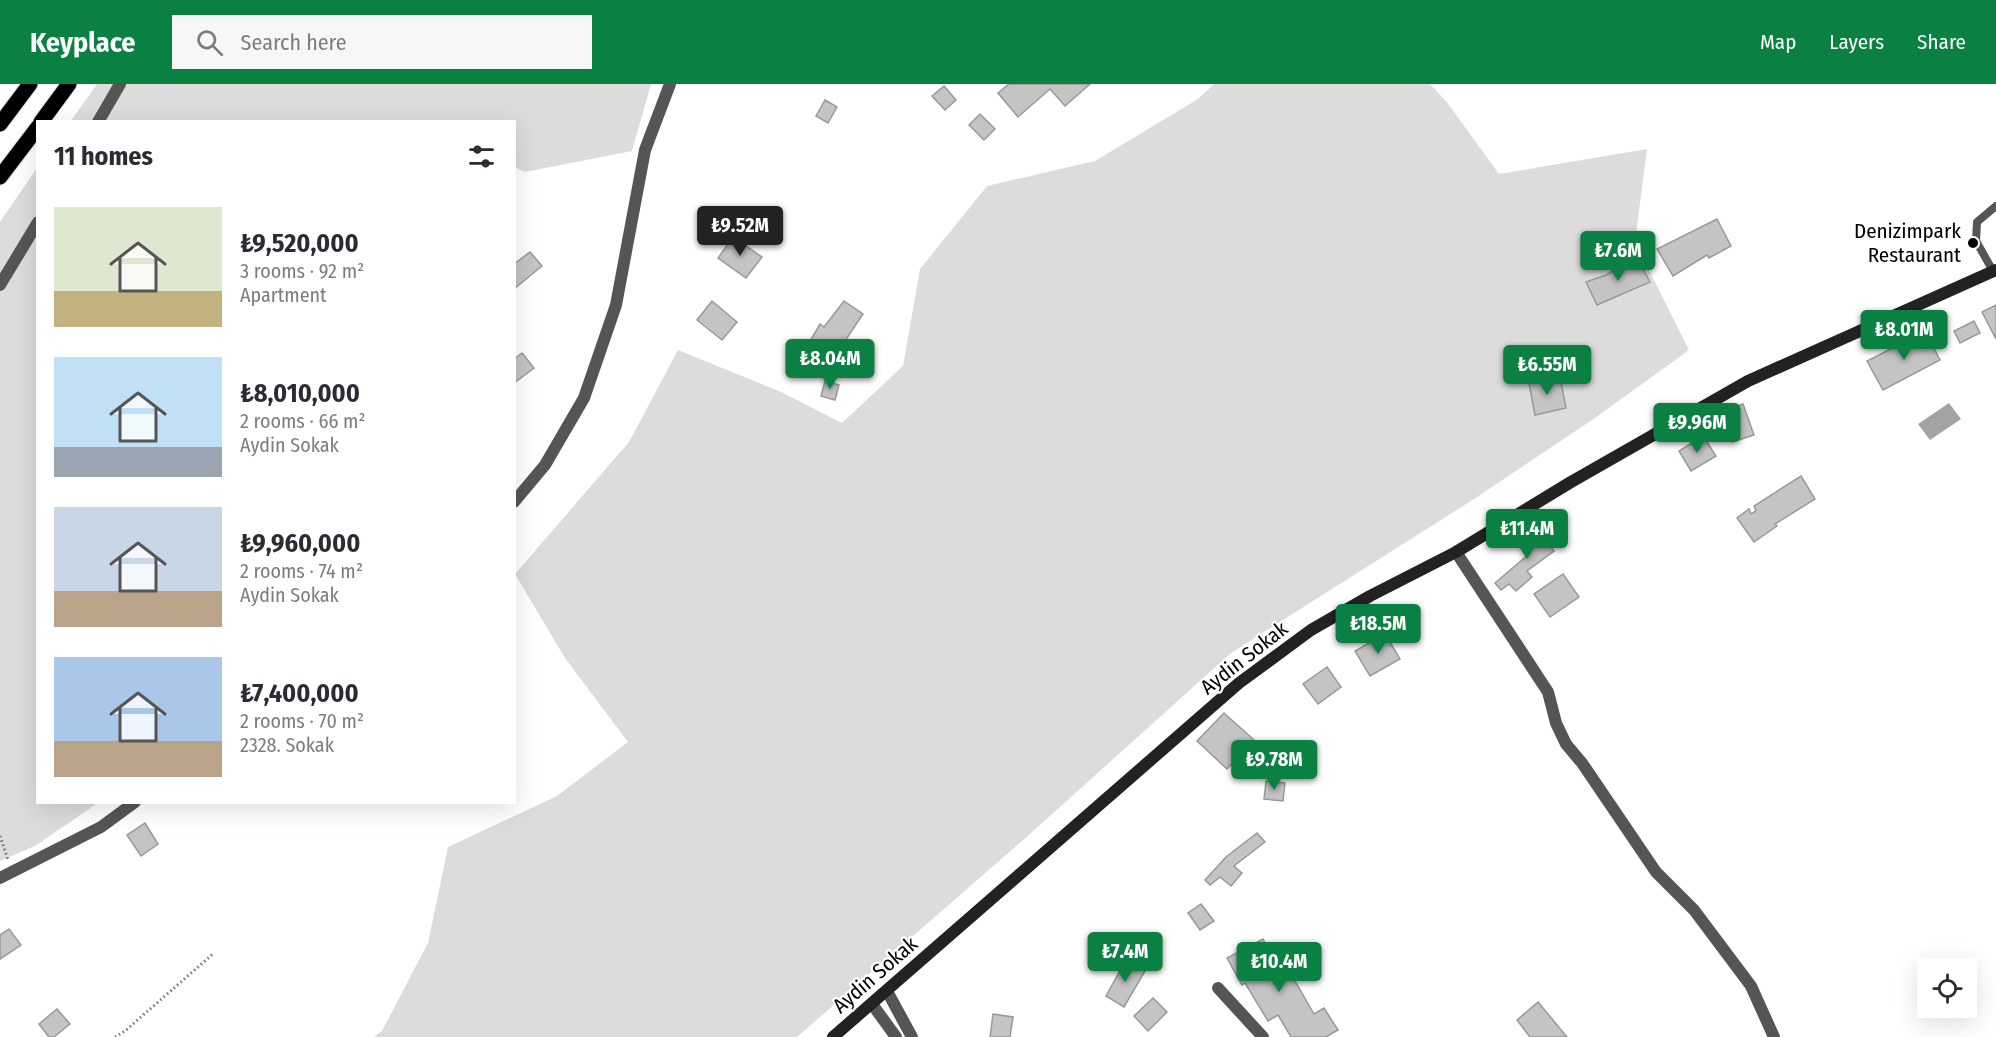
<!DOCTYPE html>
<html lang="en">
<head>
<meta charset="utf-8">
<style>
	:root { --surface:#fff; --page:#f7f7f7; --text:#2b2b33; --muted:#7c7c81; --accent:#0b8043 }
	body { margin:0; font-family:"Fira Sans Condensed",sans-serif; background:var(--page); color:var(--text); height:100vh; display:flex; flex-direction:column; font-size:22px; white-space:nowrap }
	* { box-sizing:border-box; margin:0 }
	p { font-size:20px; color:var(--muted) }
	.icon { flex:none; width:33px; height:33px; fill:none; stroke:currentColor; stroke-width:2; stroke-linecap:round; stroke-linejoin:round }
	.map { position:relative; flex:1; overflow:hidden }
	.details { position:absolute; left:36px; top:36px; width:480px; height:684px; display:flex; flex-direction:column; background:var(--surface); border-radius:0px; box-shadow:0 6px 24px #0002 }
	.details>* { flex:none }
	.controls { position:absolute; left:1917px; top:874px; display:grid; gap:12px }
	.controls a { display:grid; place-items:center; width:60px; height:60px; border-radius:0px; background:var(--surface); box-shadow:0 6px 24px #0002; font-size:30px }
	.price { position:absolute; translate:-50% -51px; padding:0 14px; border-radius:6px; background:var(--accent); color:#fff; font-size:20px; line-height:39px; filter:drop-shadow(0 2px 3px #0008) }
	.price::after { content:''; position:absolute; left:50%; top:36px; width:18px; height:14px; margin-left:-9px; background:inherit; clip-path:polygon(0 0,100% 0,50% 100%) }
	.price.selected { background:#222; color:#fff }
	ul { padding:0; list-style:none }
	li { display:flex; align-items:center; gap:18px; height:150px; padding:0 18px }
	li span { display:grid; place-items:center; flex:none; width:168px; height:120px; border-radius:0px; color:#555 }
	li>.icon { margin-inline-start:auto }
	span .icon { width:72px; height:72px; fill:#fffc; stroke-width:1 }
	li b { font-size:26px }
	h2 { display:flex; justify-content:space-between; align-items:center; height:72px; padding:0 18px; font-size:26px }
	header { display:flex; align-items:center; gap:36px; box-sizing:border-box; height:84px; padding:0 30px; background:var(--accent); color:#fff }
	header strong { font-size:28px }
	nav { display:flex; gap:33px; margin-inline-start:auto; font-size:21px }
	.search { width:420px; height:54px; background:var(--page); display:flex; align-items:center; gap:15px; box-sizing:border-box; padding:0 21px; border-radius:0px; color:var(--muted); font-size:22px }
	.map>svg:first-child { display:block }
	.green { fill:#dcdcdc }
	.water { fill:#a3a3a3 }
	.building { fill:#c4c4c4; stroke:#999; stroke-width:1.5 }
	.lines { fill:none; stroke-linecap:round; stroke-linejoin:round }
	.primary-casing { stroke:#dbdbdb; stroke-width:17 }
	.path { stroke:#777; stroke-width:3; stroke-dasharray:1.5 3; stroke-linecap:butt }
	.lane { stroke:#555; stroke-width:8 }
	.street { stroke:#555; stroke-width:12 }
	.secondary { stroke:#222; stroke-width:12 }
	.primary { stroke:#000; stroke-width:15 }
	.poi-dot { fill:#000; stroke:#fff; stroke-width:2 }
	.labels { text-anchor:middle; dominant-baseline:central; stroke-width:4.5; stroke-linejoin:round; paint-order:stroke }
	.poi-label { font-size:21px; fill:#000; stroke:#fff; text-anchor:end }
	.street-label { font-size:21px; fill:#000; stroke:#fff }
</style>
</head>
<body>
<header>
<strong>Keyplace</strong>
<div class="search"><svg class="icon" aria-label="search" viewBox="0 0 24 24"><circle cx="10" cy="10" r="6"/><path d="M15 15l6 6"/></svg>Search here</div>
<nav><a>Map</a><a>Layers</a><a>Share</a></nav>
</header>
<div class="map">
<svg width="1996" height="953" viewBox="0 0 1996 953">
	<rect width="100%" height="100%" fill="#fff"/>
	<g class="green">
		<path d="M97,0H651L632,67L525,88L515,83L514,38H70Z"/>
		<path d="M1214,0H1430L1446,17L1499,90L1647,65L1635,158L1689,266L1595,334L1474,415L1231,569L1021,758L797,953H374L382,947L428,859L448,763L557,712L628,658L565,574L515,490L629,358L678,266L781,308L842,339L903,282L920,185L987,102L1095,77L1198,15Z"/>
		<path d="M37,84L38,718L98,719L35,762L0,777V138Z"/>
	</g>
	<path class="water" d="M1949,319L1961,335L1930,356L1918,340Z"/>
	<g class="building">
		<path d="M1009,0H1090L1065,22L1050,5L1018,33L998,9Z"/>
		<path d="M944,2L956,16L945,26L932,12Z"/>
		<path d="M825,16L837,23L828,39L816,32Z"/>
		<path d="M980,30L995,45L984,56L969,41Z"/>
		<path d="M1717,135L1731,162L1709,174L1707,171L1673,192L1657,165Z"/>
		<path d="M733,153L762,173L746,194L718,174Z"/>
		<path d="M530,168L542,182L514,205V180Z"/>
		<path d="M1636,173L1650,198L1597,221L1586,198L1606,191Z"/>
		<path d="M712,217L737,238L722,256L697,236Z"/>
		<path d="M844,217L863,230L835,272L810,257L820,240L824,243Z"/>
		<path d="M1996,221V255L1982,228Z"/>
		<path d="M1974,237L1980,249L1960,259L1954,247Z"/>
		<path d="M1925,247L1940,276L1883,306L1867,277Z"/>
		<path d="M522,269L534,284L514,299V275Z"/>
		<path d="M1560,293L1566,324L1535,331L1529,299Z"/>
		<path d="M825,297L839,301L835,316L821,312Z"/>
		<path d="M1743,320L1754,351L1732,358L1722,328Z"/>
		<path d="M1703,352L1716,372L1691,387L1679,367Z"/>
		<path d="M1801,392L1815,415L1775,440L1777,442L1754,458L1737,434L1749,425L1751,430L1756,427L1754,422Z"/>
		<path d="M1535,442L1554,467L1527,487L1532,493L1516,507L1509,500L1501,506L1495,499L1529,470L1518,455Z"/>
		<path d="M1563,490L1579,513L1550,533L1534,510Z"/>
		<path d="M1385,550L1400,575L1370,592L1355,567Z"/>
		<path d="M1327,583L1341,603L1318,620L1303,600Z"/>
		<path d="M1224,629L1254,656L1227,685L1197,657Z"/>
		<path d="M1266,697L1285,699L1283,717L1264,715Z"/>
		<path d="M145,739L158,760L141,772L127,751Z"/>
		<path d="M1257,749L1265,758L1234,782L1242,789L1231,802L1220,793L1210,801L1205,796L1226,773Z"/>
		<path d="M1201,820L1214,837L1200,846L1188,829Z"/>
		<path d="M9,845L21,861L0,875V851Z"/>
		<path d="M1263,855L1284,894L1291,890L1314,930L1324,924L1338,946L1326,953H1291L1278,931L1268,937L1245,899L1242,901L1227,874Z"/>
		<path d="M1126,876L1145,887L1124,923L1106,912Z"/>
		<path d="M1153,914L1167,928L1148,947L1134,932Z"/>
		<path d="M1538,918L1567,953H1530L1517,936Z"/>
		<path d="M57,925L70,940L54,953H49L39,940Z"/>
		<path d="M993,930L1013,933L1010,953H990Z"/>
	</g>
	<g class="lines">
		<defs>
			<g id="primary">
				<path d="M41,38L69,0"/>
				<path d="M0,40L30,0"/>
				<path d="M0,93L38,43"/>
			</g>
		</defs>
		<use href="#primary" class="primary-casing"/>
		<g class="path">
			<path d="M0,752L8,776"/>
			<path d="M115,953L125,947L214,869"/>
		</g>
		<path class="lane" d="M1993,187L1976,157L1977,138L1996,122"/>
		<g class="street">
			<path d="M98,38L120,0"/>
			<path d="M0,201L38,138"/>
			<path d="M514,418L545,381L584,314L616,221L645,66L670,0"/>
			<path d="M1456,468L1548,608L1556,639L1566,660L1582,679L1656,788L1694,826L1751,902L1774,953"/>
			<path d="M0,794L101,743L135,718"/>
			<path d="M1218,904L1263,953"/>
			<path d="M887,907L912,953"/>
			<path d="M872,920L896,953"/>
		</g>
		<path class="secondary" d="M833,953L1239,599L1311,546L1370,512L1456,468L1571,398L1748,297L1996,186"/>
		<use href="#primary" class="primary"/>
	</g>
	<circle class="poi-dot" cx="1973" cy="159" r="6"/>
	<g class="labels">
		<g class="poi-label">
			<text x="1961" y="147">Denizimpark<tspan x="1961" dy="24">Restaurant</tspan></text>
		</g>
		<g class="street-label">
			<text transform="translate(1244 574) rotate(-38)">Aydin Sokak</text>
			<text transform="translate(875 891) rotate(-41)">Aydin Sokak</text>
		</g>
	</g>
</svg>
<div class="controls">
<a><svg class="icon" aria-label="locate" viewBox="0 0 24 24"><circle cx="12" cy="12" r="6"/><path d="M12 2v4M12 18v4M2 12h4M18 12h4"/></svg></a>
</div>
<b class="price selected" style="left:740px;top:173px">₺9.52M</b>
<b class="price" style="left:1618px;top:198px">₺7.6M</b>
<b class="price" style="left:1904px;top:277px">₺8.01M</b>
<b class="price" style="left:830px;top:306px">₺8.04M</b>
<b class="price" style="left:1547px;top:312px">₺6.55M</b>
<b class="price" style="left:1697px;top:370px">₺9.96M</b>
<b class="price" style="left:1527px;top:476px">₺11.4M</b>
<b class="price" style="left:1378px;top:571px">₺18.5M</b>
<b class="price" style="left:1274px;top:707px">₺9.78M</b>
<b class="price" style="left:1125px;top:899px">₺7.4M</b>
<b class="price" style="left:1279px;top:909px">₺10.4M</b>
<section class="details">
<h2>11 homes<svg class="icon" aria-label="filters" viewBox="0 0 24 24"><path d="M4 7h16M4 17h16"/><circle cx="9" cy="7" r="2"/><circle cx="15" cy="17" r="2"/></svg></h2>
<ul>
<li><span style="background:linear-gradient(#dfe7d0 70%,#c2b280 0)"><svg class="icon" aria-label="home" viewBox="0 0 24 24"><path d="M3 11l9-7 9 7M6 9v11h12V9"/></svg></span><div><b>₺9,520,000</b><p>3 rooms · 92 m²</p><p>Apartment</p></div></li>
<li><span style="background:linear-gradient(#bfe0f5 75%,#9aa5b1 0)"><svg class="icon" aria-label="home" viewBox="0 0 24 24"><path d="M3 11l9-7 9 7M6 9v11h12V9"/></svg></span><div><b>₺8,010,000</b><p>2 rooms · 66 m²</p><p>Aydin Sokak</p></div></li>
<li><span style="background:linear-gradient(#c9d6e8 70%,#b9a48a 0)"><svg class="icon" aria-label="home" viewBox="0 0 24 24"><path d="M3 11l9-7 9 7M6 9v11h12V9"/></svg></span><div><b>₺9,960,000</b><p>2 rooms · 74 m²</p><p>Aydin Sokak</p></div></li>
<li><span style="background:linear-gradient(#a9c7e8 70%,#b9a48a 0)"><svg class="icon" aria-label="home" viewBox="0 0 24 24"><path d="M3 11l9-7 9 7M6 9v11h12V9"/></svg></span><div><b>₺7,400,000</b><p>2 rooms · 70 m²</p><p>2328. Sokak</p></div></li>
</ul>
</section>
</div>
</body>
</html>
